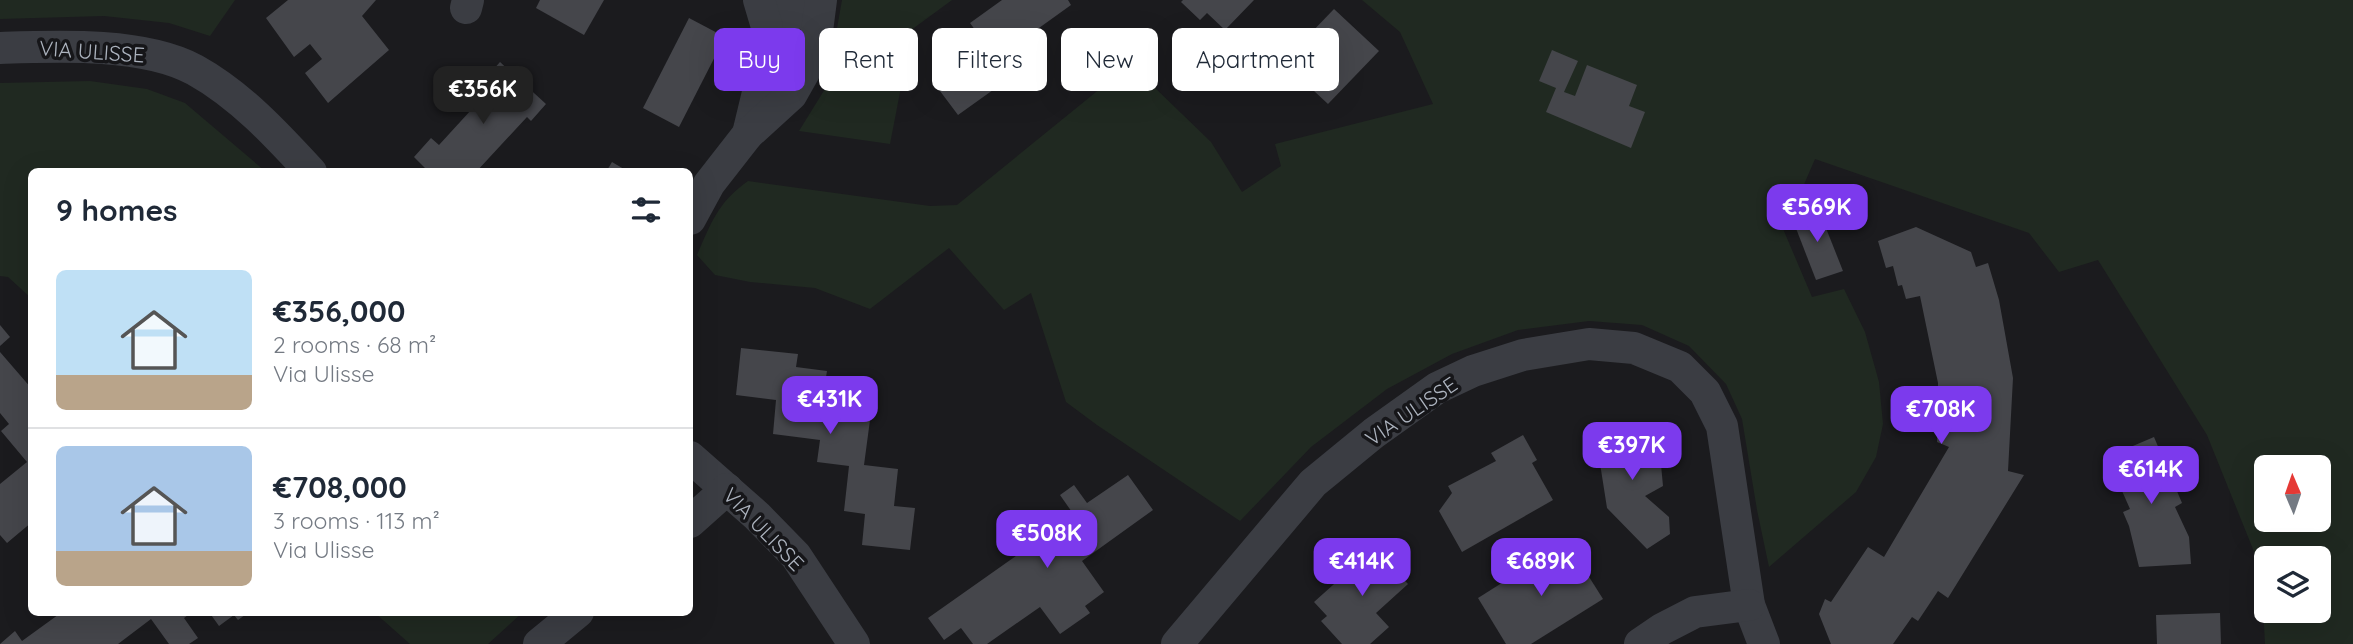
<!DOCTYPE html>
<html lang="en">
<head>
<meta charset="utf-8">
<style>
	:root { --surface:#fff; --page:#f6f6f7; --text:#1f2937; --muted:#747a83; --line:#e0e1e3; --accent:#7c3aed }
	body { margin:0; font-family:Quicksand,sans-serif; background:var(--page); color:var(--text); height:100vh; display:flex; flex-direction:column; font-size:26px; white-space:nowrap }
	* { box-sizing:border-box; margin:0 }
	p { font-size:23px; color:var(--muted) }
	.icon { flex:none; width:38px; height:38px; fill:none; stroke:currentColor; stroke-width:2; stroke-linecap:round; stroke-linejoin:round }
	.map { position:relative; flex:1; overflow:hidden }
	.side { position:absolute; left:28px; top:168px; width:665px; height:448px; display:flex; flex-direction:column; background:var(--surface); border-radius:10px; box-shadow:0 7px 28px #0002 }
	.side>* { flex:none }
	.guide { position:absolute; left:714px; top:28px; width:665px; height:63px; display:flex; gap:14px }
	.needle { width:46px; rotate:358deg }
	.tools { position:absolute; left:2254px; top:455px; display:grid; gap:14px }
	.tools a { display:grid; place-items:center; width:77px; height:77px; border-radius:10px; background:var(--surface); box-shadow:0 7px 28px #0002; font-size:35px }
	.price { position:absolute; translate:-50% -60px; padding:0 16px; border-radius:14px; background:var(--accent); color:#fff; font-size:23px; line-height:46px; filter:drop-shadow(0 2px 4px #0008) }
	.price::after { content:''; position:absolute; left:50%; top:42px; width:21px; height:16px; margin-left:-10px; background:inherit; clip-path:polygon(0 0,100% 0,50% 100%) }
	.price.current { background:#222; color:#fff }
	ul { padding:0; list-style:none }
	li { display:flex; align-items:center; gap:21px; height:175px; padding:0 28px }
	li+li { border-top:2px solid var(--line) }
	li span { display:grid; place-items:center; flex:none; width:196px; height:140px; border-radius:10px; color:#555 }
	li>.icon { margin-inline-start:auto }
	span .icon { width:84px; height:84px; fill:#fffc; stroke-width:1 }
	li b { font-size:30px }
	h2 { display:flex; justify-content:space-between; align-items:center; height:84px; padding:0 28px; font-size:30px }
	.chip { padding:0 24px; border-radius:10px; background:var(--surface); box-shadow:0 7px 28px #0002; font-size:24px; line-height:63px }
	.chip.current { background:var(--accent); color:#fff }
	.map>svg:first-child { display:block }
	.green { fill:#202921; fill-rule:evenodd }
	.building { fill:#45464b }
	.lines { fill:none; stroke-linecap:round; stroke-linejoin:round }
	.street { stroke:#3b3d43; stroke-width:32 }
	.labels { text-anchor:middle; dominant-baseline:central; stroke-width:7; stroke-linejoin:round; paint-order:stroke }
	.street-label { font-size:21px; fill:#acb3be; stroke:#161619 }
</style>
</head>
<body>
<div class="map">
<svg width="2353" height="644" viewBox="0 0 2353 644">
	<rect width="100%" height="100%" fill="#1b1b1e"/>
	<g class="green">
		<path d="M0,0H235L210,36L169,23L104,16L0,19Z"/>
		<path d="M842,0H952L892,44L902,82L890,144L799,131L833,76L836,34Z"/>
		<path d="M1362,0H2353V644H2265L2261,569L2207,435L2098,260L2059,272L2029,233L1815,159L1799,196L1775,210L1812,297L1844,289L1865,332L1879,382L1883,424L1876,457L1856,492L1769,567L1757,510L1742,419L1726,384L1689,346L1642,325L1589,321L1518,330L1452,354L1387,389L1311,447L1240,521L1097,425L1066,402L1031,293L1004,310L949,248L870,309L815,288L750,282L715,275L697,255C711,223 718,202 748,181L930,206L957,205L1117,75L1153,86L1211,142L1242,192L1281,166L1275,144L1433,104L1400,32ZM2266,467H2319V520H2266ZM2266,558H2319V611H2266Z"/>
		<path d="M90,81L147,89L185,103L265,171L32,172L31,298L8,277L0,276V83Z"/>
		<path d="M375,613H522L488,644H410Z"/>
	</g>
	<g class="building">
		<path d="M288,0H376L362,16L389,50L328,103L305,73L322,59L310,44L294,57L266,18Z"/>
		<path d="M540,0H604L584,35L536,8Z"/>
		<path d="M1002,0H1068L1071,5L1000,56L1014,75L958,115L937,87L962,69L951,53L978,34L970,23Z"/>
		<path d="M1183,0H1254L1225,30L1207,13L1200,20L1181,2Z"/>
		<path d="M1334,9L1379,51L1328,104L1283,62Z"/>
		<path d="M689,18L725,37L679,127L643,108Z"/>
		<path d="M1552,50L1578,61L1564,92L1575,96L1587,65L1637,85L1629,106L1645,112L1631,148L1546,112L1556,88L1539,81Z"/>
		<path d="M500,62L546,104L531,121L527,117L476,172H429L414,157L431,138L439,145L493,86L485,79Z"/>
		<path d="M612,162L629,172H606Z"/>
		<path d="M1818,208L1843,271L1816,280L1792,218Z"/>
		<path d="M1916,227L1971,252L1976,267L1988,263L1999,300L2013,378L2008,471L2024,475L1948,598L1938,591L1918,621L1912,617L1893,644H1831L1819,614L1825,599L1831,602L1868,547L1884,557L1949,447L1937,442L1938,383L1920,296L1906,299L1902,285L1898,286L1893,266L1886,268L1878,241Z"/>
		<path d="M0,325L10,337L0,346Z"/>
		<path d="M741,348L798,354L796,367L827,371L826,377L846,379L845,388L867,391L864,419L870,420L864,465L898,469L894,506L915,508L910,550L862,545L865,514L844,511L849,466L817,462L820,440L773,434L776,400L736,395Z"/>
		<path d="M0,352L32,389V522L7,543L0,535V484L27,462L1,431L9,424L0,413Z"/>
		<path d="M1617,422L1618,430L1632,427L1660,454L1663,486L1645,496L1669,517L1670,534L1647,549L1607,508L1594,425Z"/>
		<path d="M1523,435L1537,460L1532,463L1553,500L1462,552L1439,511L1452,493L1448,486L1496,461L1491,453Z"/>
		<path d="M2154,437L2182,503L2175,507L2189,537L2191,564L2139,567L2129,526L2123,512L2130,509L2107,457Z"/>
		<path d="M1128,475L1153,510L1082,561L1104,592L1085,606L1090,613L1060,634L1040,607L987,644H973L961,628L944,640L928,618L1074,515L1060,495L1074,485L1087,503Z"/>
		<path d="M1382,541L1398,559L1391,566L1408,584L1376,613L1389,627L1370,644H1342L1321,621L1327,616L1314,602Z"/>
		<path d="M1567,542L1603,599L1531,644H1506L1478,598Z"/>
		<path d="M62,612H192L184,618L198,638L189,644H169L151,619L118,644H0L15,631L22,641Z"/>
		<path d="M209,612H249L238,620L234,615L219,626Z"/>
		<path d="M2220,613L2221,644H2157L2156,615Z"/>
	</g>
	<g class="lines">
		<g class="street">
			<path d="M760,0C780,18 798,21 818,0"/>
			<path d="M466,8L468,0"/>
			<path d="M0,48C57,46 144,42 195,70C240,95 276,134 311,172"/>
			<path d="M748,134L767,55V27L759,0"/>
			<path d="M690,219L709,184L748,134L791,95L808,65L817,31L821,0"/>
			<path d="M690,457L757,516L796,556L854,644"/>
			<path d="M690,522L727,489"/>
			<path d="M539,644L578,612"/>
			<path d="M1177,644L1313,483L1374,433L1437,388L1473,371L1523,355L1589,344L1634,348L1680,367L1705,392L1722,426L1749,605L1764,644"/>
			<path d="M1640,644L1662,629L1695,612L1749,605"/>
		</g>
	</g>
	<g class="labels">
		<g class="street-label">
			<text transform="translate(92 51) rotate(4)">VIA ULISSE</text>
			<text transform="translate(1411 411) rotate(-34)">VIA ULISSE</text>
			<text transform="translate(764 529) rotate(46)">VIA ULISSE</text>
		</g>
	</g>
</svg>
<div class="tools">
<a><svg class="needle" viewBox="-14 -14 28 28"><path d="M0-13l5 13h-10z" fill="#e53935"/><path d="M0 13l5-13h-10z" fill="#747a83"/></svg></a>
<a><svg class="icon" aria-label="layers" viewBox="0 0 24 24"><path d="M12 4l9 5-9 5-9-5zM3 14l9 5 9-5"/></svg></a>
</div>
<b class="price current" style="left:483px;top:126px">€356K</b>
<b class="price" style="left:1817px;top:244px">€569K</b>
<b class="price" style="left:830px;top:436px">€431K</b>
<b class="price" style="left:1941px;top:446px">€708K</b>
<b class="price" style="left:1632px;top:482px">€397K</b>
<b class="price" style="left:2151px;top:506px">€614K</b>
<b class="price" style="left:1047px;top:570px">€508K</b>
<b class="price" style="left:1362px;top:598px">€414K</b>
<b class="price" style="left:1541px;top:598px">€689K</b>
<div class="guide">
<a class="chip current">Buy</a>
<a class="chip">Rent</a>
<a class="chip">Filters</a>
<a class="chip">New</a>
<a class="chip">Apartment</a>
</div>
<section class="side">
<h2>9 homes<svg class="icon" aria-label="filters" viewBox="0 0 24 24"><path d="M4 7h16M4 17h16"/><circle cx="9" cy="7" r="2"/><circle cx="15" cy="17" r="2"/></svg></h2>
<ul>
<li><span style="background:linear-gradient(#bfe0f5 75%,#b9a48a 0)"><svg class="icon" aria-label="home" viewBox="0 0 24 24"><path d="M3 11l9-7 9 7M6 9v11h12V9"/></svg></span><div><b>€356,000</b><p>2 rooms · 68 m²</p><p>Via Ulisse</p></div></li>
<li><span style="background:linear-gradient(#a9c7e8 75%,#b9a48a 0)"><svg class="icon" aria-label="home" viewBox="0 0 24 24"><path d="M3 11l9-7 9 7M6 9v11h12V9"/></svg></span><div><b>€708,000</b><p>3 rooms · 113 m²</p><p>Via Ulisse</p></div></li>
</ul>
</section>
</div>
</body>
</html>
